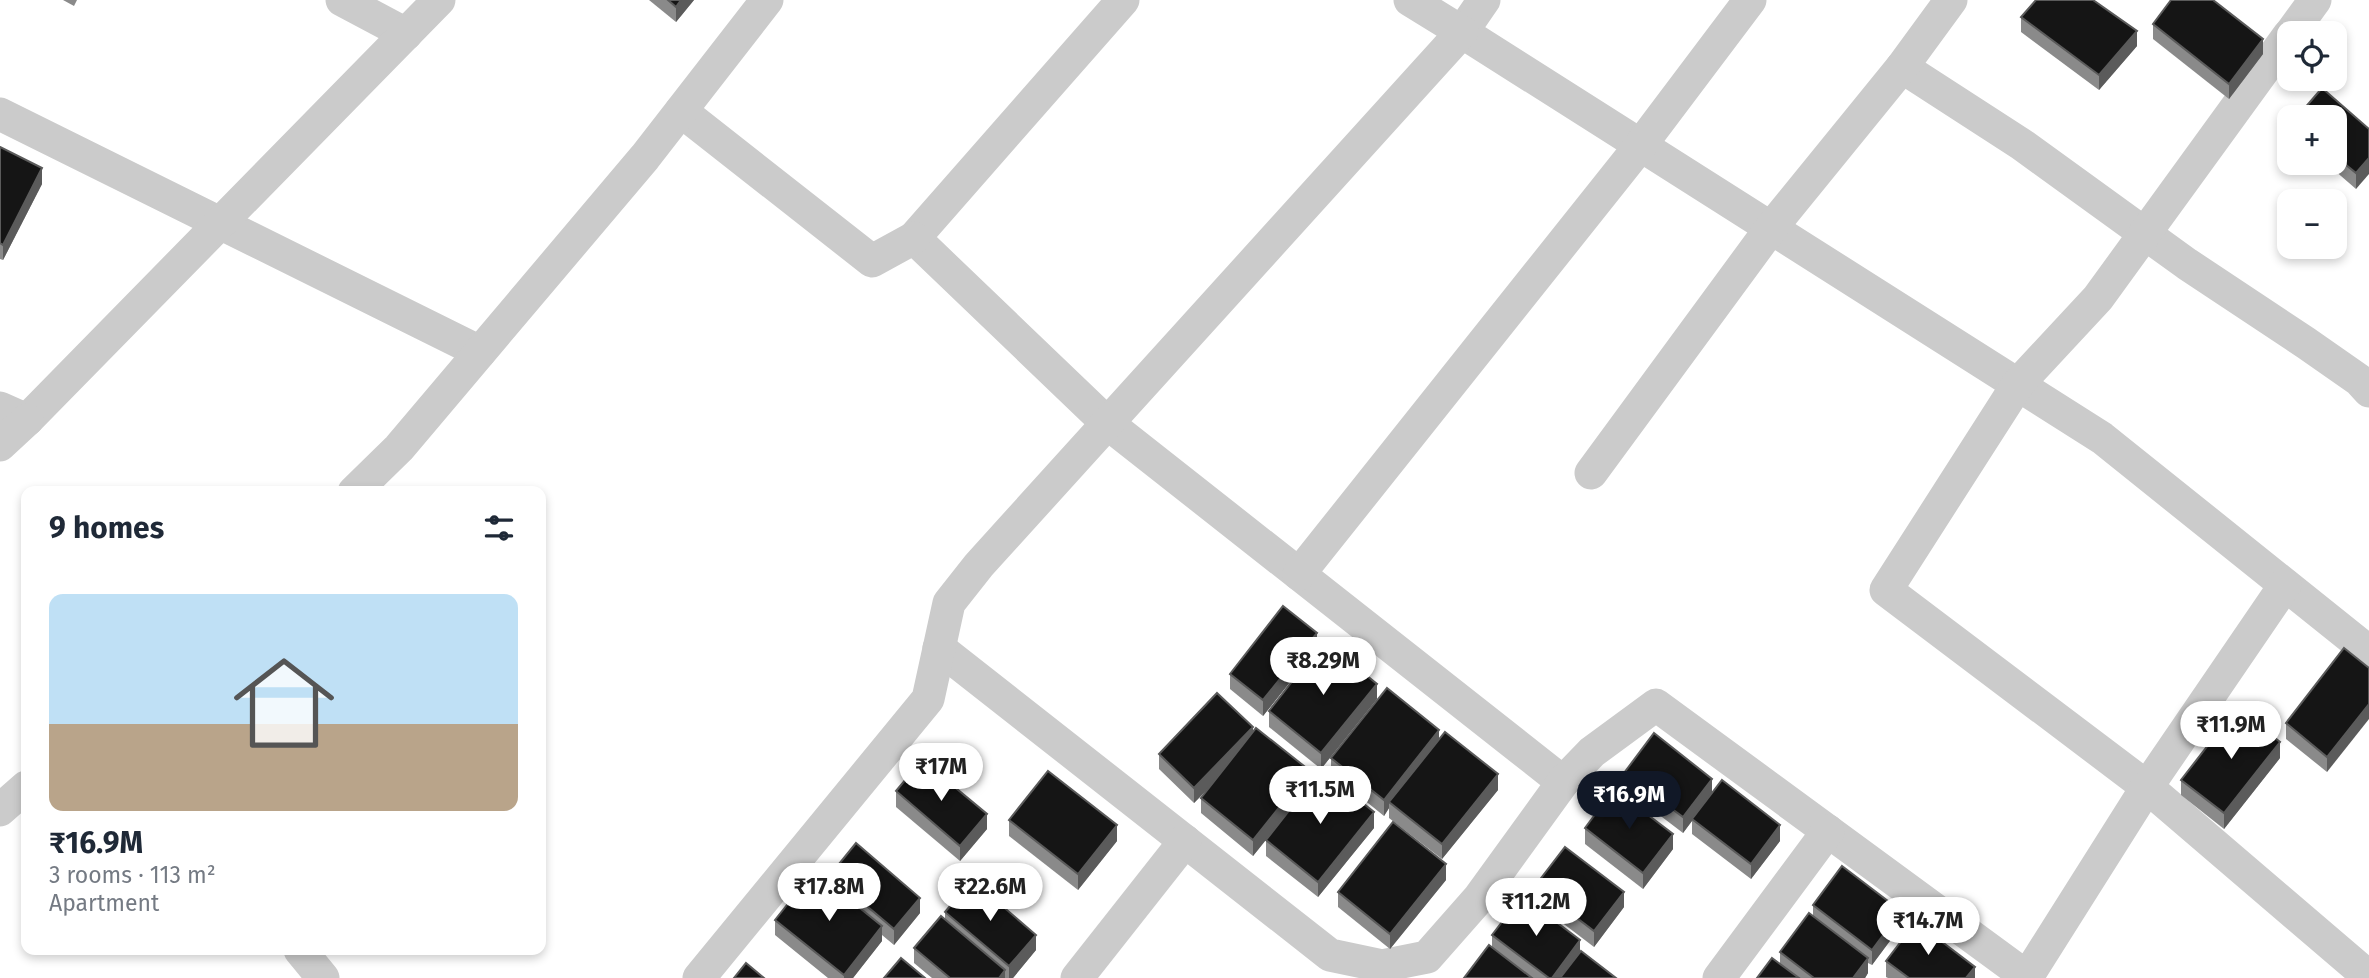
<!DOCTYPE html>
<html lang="en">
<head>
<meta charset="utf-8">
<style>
	:root { --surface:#fff; --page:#f2f2f3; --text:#1f2937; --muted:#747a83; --accent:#111827 }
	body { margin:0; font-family:"Fira Sans",sans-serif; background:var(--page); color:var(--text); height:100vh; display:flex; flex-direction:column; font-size:26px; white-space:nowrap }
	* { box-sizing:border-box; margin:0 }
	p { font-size:23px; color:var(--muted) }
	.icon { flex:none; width:38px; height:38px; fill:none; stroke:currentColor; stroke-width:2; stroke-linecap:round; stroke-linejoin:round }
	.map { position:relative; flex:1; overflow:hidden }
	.side { position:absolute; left:21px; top:486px; width:525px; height:469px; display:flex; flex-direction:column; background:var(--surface); border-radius:14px; box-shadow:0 4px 10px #0003 }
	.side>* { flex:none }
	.buttons { position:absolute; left:2277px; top:21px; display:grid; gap:14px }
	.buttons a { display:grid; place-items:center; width:70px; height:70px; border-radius:14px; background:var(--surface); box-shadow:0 4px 10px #0003; font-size:35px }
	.price { position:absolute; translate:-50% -60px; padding:0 16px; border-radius:24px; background:#fff; color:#222; font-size:23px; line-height:46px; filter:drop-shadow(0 2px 4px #0008) }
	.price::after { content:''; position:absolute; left:50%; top:42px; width:21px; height:16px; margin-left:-10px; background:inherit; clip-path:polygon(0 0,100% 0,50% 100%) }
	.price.current { background:var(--accent); color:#fff }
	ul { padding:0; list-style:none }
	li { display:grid; align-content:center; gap:14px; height:371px; padding:0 28px }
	li span { display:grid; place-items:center; height:217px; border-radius:14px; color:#555 }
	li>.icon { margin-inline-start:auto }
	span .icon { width:126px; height:126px; fill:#fffc; stroke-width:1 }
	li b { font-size:30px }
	h2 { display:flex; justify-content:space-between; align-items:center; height:84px; padding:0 28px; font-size:30px }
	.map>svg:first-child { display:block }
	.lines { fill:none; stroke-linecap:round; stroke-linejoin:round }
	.minor { stroke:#cbcbcb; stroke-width:33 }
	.wall { fill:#8a8a8a }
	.shaded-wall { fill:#5b5b5b }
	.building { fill:#151515; stroke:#5b5b5b; stroke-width:2 }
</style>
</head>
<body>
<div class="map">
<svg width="2369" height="978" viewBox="0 0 2369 978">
	<rect width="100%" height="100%" fill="#fff"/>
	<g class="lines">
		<g class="minor">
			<path d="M342,0L406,34"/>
			<path d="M1123,0L914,238L1107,423L1563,782"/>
			<path d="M1484,0L1462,32L2102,438L2369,652"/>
			<path d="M2291,33L2315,0"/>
			<path d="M1902,67L2021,144L2187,264L2306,343L2359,380L2369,391"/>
			<path d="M681,111L872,261L914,238"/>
			<path d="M0,114L480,352"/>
			<path d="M0,408L27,420L439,0"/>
			<path d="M0,445L27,420"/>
			<path d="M1591,473L1771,228L1902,67L1951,0"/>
			<path d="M354,492L399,448L645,157L767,0"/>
			<path d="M1299,574L1640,146L1750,0"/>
			<path d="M2285,585L2147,787L1886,590L2018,384L2098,298L2289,35"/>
			<path d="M939,648L1330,955L1382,966L1427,957L1479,898L1563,782L1592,752L1656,705L2027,977L2147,787L2369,977"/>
			<path d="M0,810L26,787"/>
			<path d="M300,950L323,978"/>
			<path d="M699,978L928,699L949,603L979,565L1462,32L1410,0"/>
			<path d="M1077,978L1185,841"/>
			<path d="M1719,978L1828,831"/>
		</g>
	</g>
	<g class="wall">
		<path d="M63,0H77L74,6Z"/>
		<path d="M649,0H694L676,22Z"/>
		<path d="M2021,17L2137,46L2099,90L2021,32Z"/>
		<path d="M2153,24L2263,54L2229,99L2153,39Z"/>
		<path d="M2334,117L2369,129L2356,189L2326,163H2334Z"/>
		<path d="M0,147L42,184L3,260L0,259Z"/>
		<path d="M1317,648L1263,716L1230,689V674Z"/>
		<path d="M2344,648L2327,772L2286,739V723Z"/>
		<path d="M1377,699L1321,769L1269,727V711Z"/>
		<path d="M1253,733L1309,785L1374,828L1318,897L1266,856V840L1253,856L1201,813V798L1206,791L1194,803L1159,769V754Z"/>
		<path d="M1439,739L1498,790L1442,859L1389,818V808L1384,816L1331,773V758Z"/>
		<path d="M2280,758L2224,829L2181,795V780Z"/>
		<path d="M1624,773L1712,792L1780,841L1751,879L1692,834V821L1683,833L1624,788Z"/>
		<path d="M896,791L987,829L960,861L896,807Z"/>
		<path d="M1009,820L1117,841L1078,890L1009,836Z"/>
		<path d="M1585,828L1673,849L1643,889L1585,844Z"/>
		<path d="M830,875L920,913L894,945L882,935V941L853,978H828L775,935V920L830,884Z"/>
		<path d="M1446,880L1390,949L1338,907V892Z"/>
		<path d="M1535,886L1624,907L1594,947L1535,902Z"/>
		<path d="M1813,905L1901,926L1872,965L1868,963V973L1865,978H1757L1780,964V952L1813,916Z"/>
		<path d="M945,912L1036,950L1013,978H932L914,963V948L945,920Z"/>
		<path d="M1492,935L1580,952L1616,978H1464L1492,948Z"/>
		<path d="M1886,961L1975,978H1888L1886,977Z"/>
	</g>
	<g class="shaded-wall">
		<path d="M681,0H694L676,22V7Z"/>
		<path d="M2137,31V46L2099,90V75Z"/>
		<path d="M2263,39V54L2229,99V84Z"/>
		<path d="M2369,158V174L2356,189V173Z"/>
		<path d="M42,168V184L3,260V245Z"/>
		<path d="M1317,633V648L1263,716V700Z"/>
		<path d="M1377,684V699L1321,769V753Z"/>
		<path d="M2369,704V719L2327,772V757Z"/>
		<path d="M1253,727V742L1194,803V788Z"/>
		<path d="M1439,730V745L1389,802V808L1384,816V800Z"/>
		<path d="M2280,742V758L2224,829V813Z"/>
		<path d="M1309,770V785L1253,856V840Z"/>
		<path d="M1498,774V790L1442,859V844Z"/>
		<path d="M1712,779V794L1683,833V817Z"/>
		<path d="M1374,812V828L1318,897V882Z"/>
		<path d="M987,814V829L960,861V846Z"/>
		<path d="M1117,825V841L1078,890V874Z"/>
		<path d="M1780,825V841L1751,879V864Z"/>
		<path d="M1673,834V849L1643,889V873Z"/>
		<path d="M1446,864V880L1390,949V934Z"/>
		<path d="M1624,892V907L1594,947V931Z"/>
		<path d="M920,898V913L894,945V929Z"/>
		<path d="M1901,911V926L1872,965V950Z"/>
		<path d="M882,926V941L853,978H844V975Z"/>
		<path d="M1036,935V950L1013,978H1009V966Z"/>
		<path d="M1580,940V956L1564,978H1552Z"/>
		<path d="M1868,958V973L1865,978H1853Z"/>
		<path d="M1975,967V978H1966Z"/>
		<path d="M1005,970V978H999Z"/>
	</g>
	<g class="building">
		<path d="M668,0H681L676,7Z"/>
		<path d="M2036,0H2093L2137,31L2099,75L2021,17Z"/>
		<path d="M2171,0H2213L2263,39L2229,84L2153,24Z"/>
		<path d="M2322,88L2369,129V158L2356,173L2334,155V117H2297Z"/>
		<path d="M0,147L42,168L3,245L0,243Z"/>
		<path d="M1283,606L1317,633L1263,700L1230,674Z"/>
		<path d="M1324,641L1377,684L1321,753L1269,711Z"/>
		<path d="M2344,648L2369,668V704L2327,757L2286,723Z"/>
		<path d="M1387,688L1439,730L1384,800L1331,758Z"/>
		<path d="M1217,693L1253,727L1194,788L1159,754Z"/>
		<path d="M2237,708L2280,742L2224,813L2181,780Z"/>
		<path d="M1256,728L1309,770L1253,840L1201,798Z"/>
		<path d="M1445,732L1498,774L1442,844L1389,802Z"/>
		<path d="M1654,733L1712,779L1683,817L1624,773Z"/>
		<path d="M922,760L987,814L960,846L896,791Z"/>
		<path d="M1321,770L1374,812L1318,882L1266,840Z"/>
		<path d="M1048,771L1117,825L1078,874L1009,820Z"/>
		<path d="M1722,780L1780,825L1751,864L1692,819Z"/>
		<path d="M1614,789L1673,834L1643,873L1585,828Z"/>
		<path d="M1393,822L1446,864L1390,934L1338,892Z"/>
		<path d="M856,843L920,898L894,929L830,875Z"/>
		<path d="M1565,847L1624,892L1594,931L1535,886Z"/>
		<path d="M1842,866L1901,911L1872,950L1813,905Z"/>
		<path d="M814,871L882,926L844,975L775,920Z"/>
		<path d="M972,880L1036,935L1009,966L945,912Z"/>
		<path d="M1522,896L1580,940L1552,978H1549L1492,935Z"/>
		<path d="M1809,913L1868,958L1853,978H1814L1780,952Z"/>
		<path d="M941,916L1005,970L999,978H950L914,948Z"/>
		<path d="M1916,922L1975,967L1966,978H1909L1886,961Z"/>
		<path d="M1489,945L1532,978H1464Z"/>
		<path d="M1581,951L1616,978H1560Z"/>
		<path d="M901,958L925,978H884Z"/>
		<path d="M1772,958L1799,978H1757Z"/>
		<path d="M746,963L764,978H734Z"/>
	</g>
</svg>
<div class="buttons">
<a><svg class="icon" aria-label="locate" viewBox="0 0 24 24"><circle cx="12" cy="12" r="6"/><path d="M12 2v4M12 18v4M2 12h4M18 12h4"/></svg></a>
<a>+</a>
<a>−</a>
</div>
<b class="price" style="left:1323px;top:697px">₹8.29M</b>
<b class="price" style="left:2231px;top:761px">₹11.9M</b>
<b class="price" style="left:941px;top:803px">₹17M</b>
<b class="price" style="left:1320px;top:826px">₹11.5M</b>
<b class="price current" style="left:1629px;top:831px">₹16.9M</b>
<b class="price" style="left:829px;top:923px">₹17.8M</b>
<b class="price" style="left:990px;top:923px">₹22.6M</b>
<b class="price" style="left:1536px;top:938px">₹11.2M</b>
<b class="price" style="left:1928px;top:957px">₹14.7M</b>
<section class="side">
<h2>9 homes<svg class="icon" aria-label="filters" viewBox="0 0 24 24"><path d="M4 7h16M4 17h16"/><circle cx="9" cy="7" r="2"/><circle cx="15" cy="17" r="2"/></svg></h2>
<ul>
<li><span style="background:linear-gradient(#bfe0f5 60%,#b9a48a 0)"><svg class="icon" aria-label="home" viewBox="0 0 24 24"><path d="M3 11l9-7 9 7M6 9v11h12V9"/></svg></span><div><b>₹16.9M</b><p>3 rooms · 113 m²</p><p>Apartment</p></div></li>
</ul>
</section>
</div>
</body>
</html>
